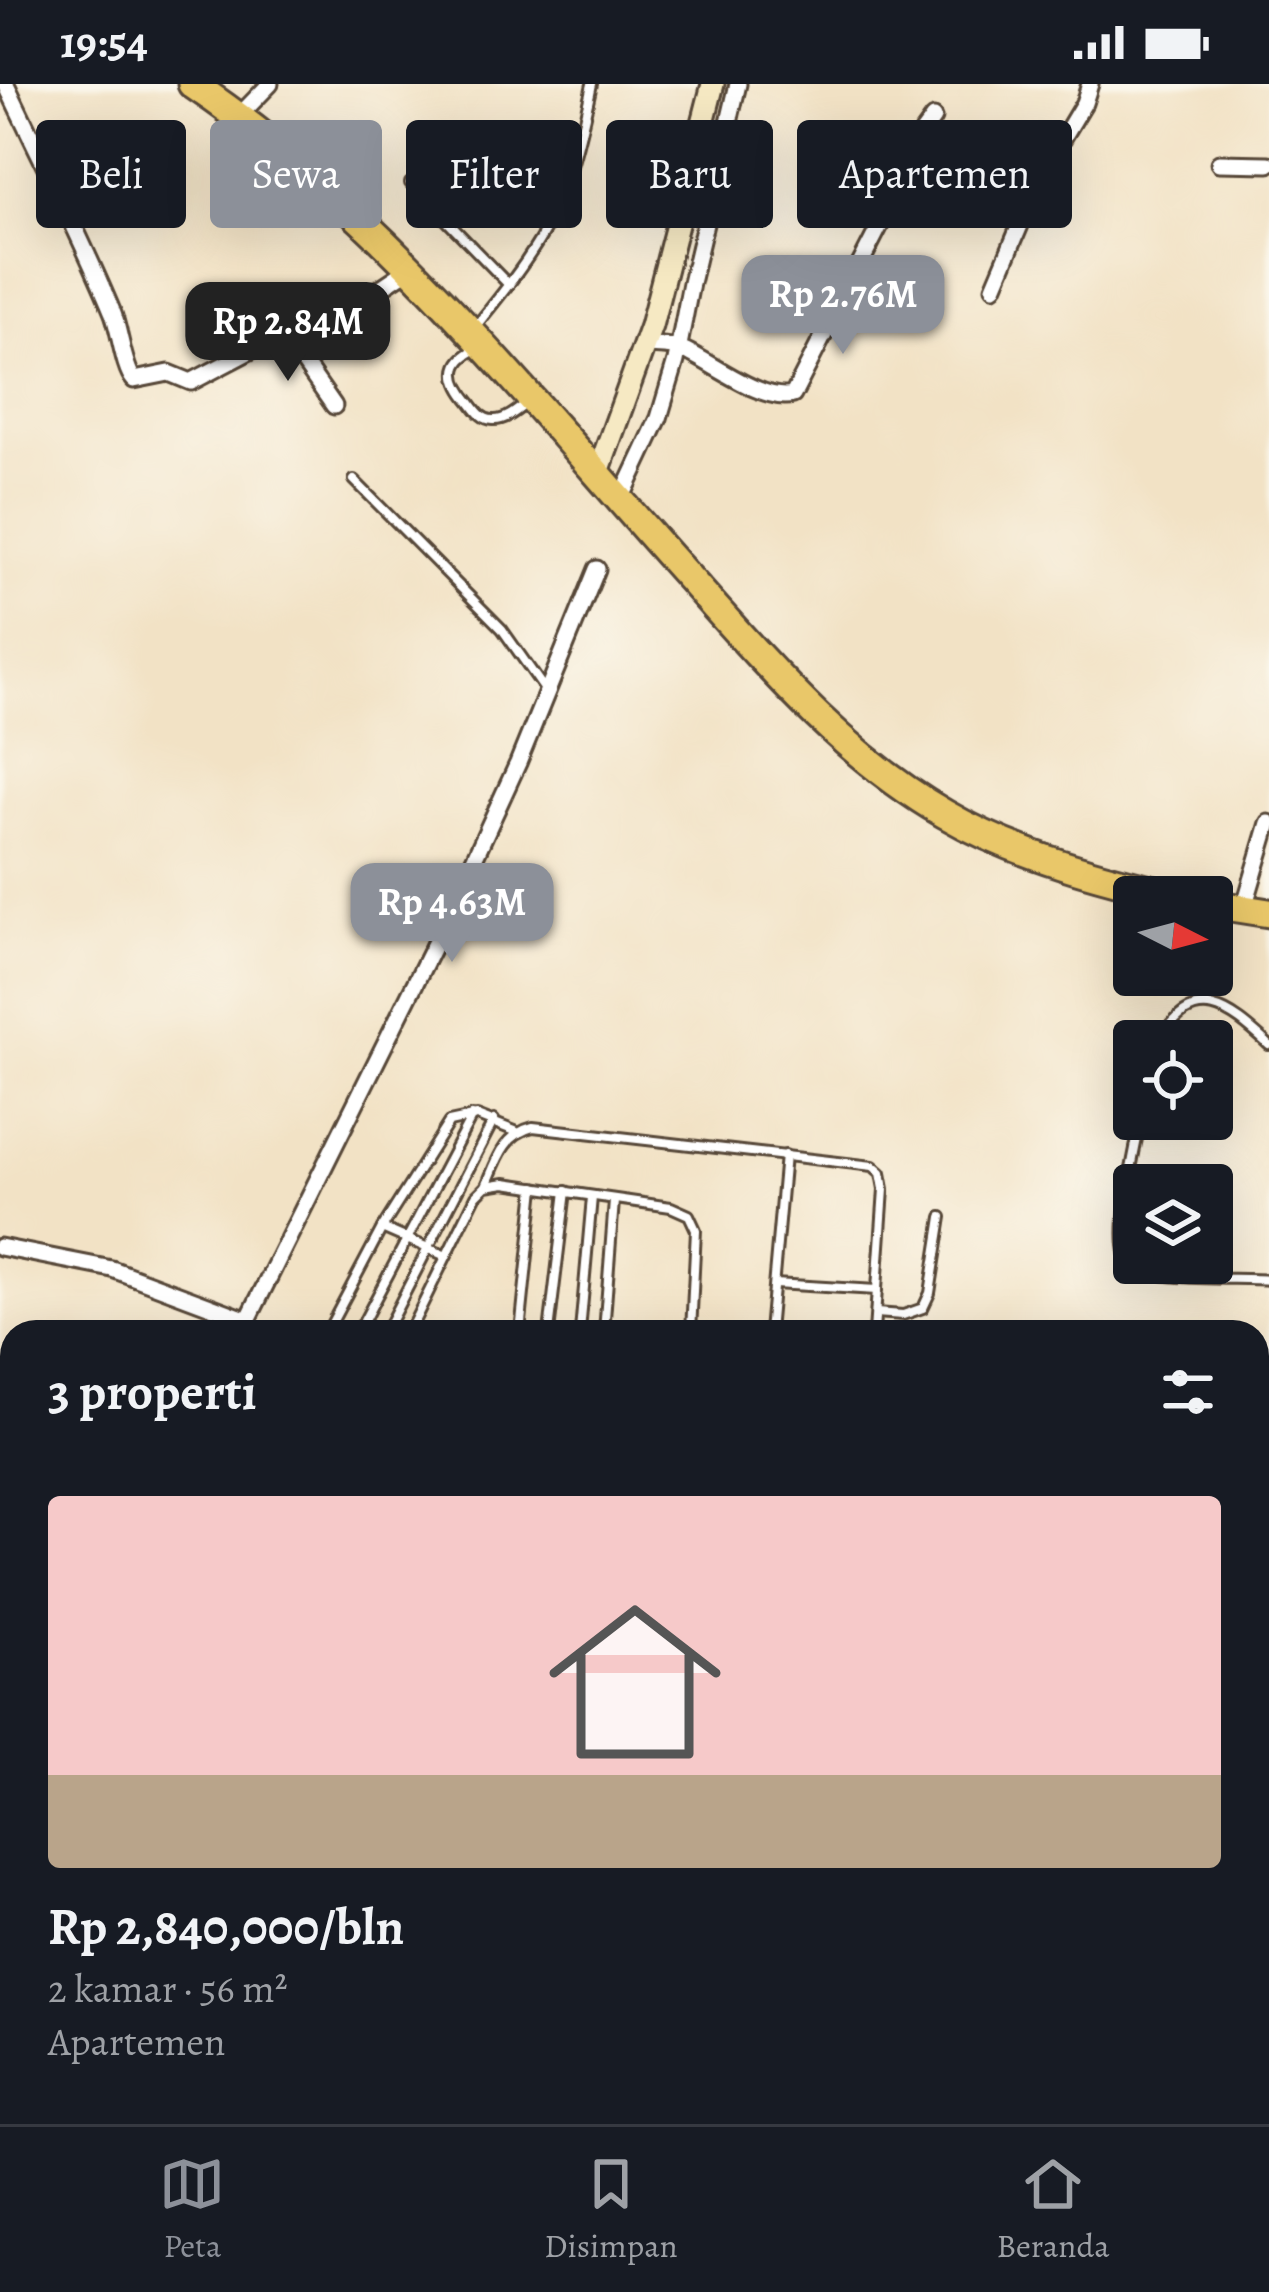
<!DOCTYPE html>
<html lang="id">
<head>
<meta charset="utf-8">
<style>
	:root { --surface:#171b24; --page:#242831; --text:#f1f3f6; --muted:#9ea1a6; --line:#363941; --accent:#8c9099 }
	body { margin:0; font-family:Alegreya,serif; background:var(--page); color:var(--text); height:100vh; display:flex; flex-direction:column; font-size:45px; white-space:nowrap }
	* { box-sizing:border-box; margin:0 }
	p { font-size:39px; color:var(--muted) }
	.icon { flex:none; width:66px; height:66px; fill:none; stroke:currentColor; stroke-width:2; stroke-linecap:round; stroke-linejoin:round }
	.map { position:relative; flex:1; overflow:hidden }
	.panel { position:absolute; left:0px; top:1236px; width:1269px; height:804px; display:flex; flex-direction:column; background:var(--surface); border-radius:36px 36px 0 0; box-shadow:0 12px 48px #0002 }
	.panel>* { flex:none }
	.hud { position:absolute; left:36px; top:36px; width:1197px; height:108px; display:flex; gap:24px }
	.needle { width:78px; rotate:96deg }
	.controls { position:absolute; left:1113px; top:792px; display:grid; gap:24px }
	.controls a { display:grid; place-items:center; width:120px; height:120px; border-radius:12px; background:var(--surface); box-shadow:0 12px 48px #0002; font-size:60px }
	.price { position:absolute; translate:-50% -102px; padding:0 27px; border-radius:24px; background:var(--accent); color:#fff; font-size:39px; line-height:78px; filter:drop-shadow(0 3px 6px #0008) }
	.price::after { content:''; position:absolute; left:50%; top:72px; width:36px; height:27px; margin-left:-18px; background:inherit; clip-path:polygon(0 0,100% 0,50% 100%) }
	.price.on { background:#222; color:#fff }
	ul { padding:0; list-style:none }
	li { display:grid; align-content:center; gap:24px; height:636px; padding:0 48px }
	li span { display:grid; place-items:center; height:372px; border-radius:12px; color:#555 }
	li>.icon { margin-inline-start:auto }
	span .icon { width:216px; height:216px; fill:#fffc; stroke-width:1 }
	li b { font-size:51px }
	h2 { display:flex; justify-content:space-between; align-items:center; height:144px; padding:0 48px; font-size:51px }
	.pill { padding:0 42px; border-radius:12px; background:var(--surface); box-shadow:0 12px 48px #0002; font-size:42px; line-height:108px }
	.pill.on { background:var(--accent); color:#fff }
	.status { display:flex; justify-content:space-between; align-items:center; height:84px; padding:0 60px; background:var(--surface); direction:ltr }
	.status svg { height:33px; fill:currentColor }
	.tabs { display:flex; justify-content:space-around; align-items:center; height:168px; border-top:3px solid var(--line); background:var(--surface); font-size:33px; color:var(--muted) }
	.tabs a { display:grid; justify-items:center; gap:6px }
	.tabs .on { color:var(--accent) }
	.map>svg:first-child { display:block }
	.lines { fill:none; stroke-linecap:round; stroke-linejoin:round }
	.lane-casing { stroke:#564637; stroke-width:14 }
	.street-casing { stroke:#564637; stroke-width:21 }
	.secondary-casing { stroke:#564637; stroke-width:27 }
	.highway-casing { stroke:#564637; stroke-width:33 }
	.lane { stroke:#fff; stroke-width:8 }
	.street { stroke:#fff; stroke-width:15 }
	.secondary { stroke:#f6e9c3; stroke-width:21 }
	.highway { stroke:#e9c769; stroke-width:27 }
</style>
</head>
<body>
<div class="status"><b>19:54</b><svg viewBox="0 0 49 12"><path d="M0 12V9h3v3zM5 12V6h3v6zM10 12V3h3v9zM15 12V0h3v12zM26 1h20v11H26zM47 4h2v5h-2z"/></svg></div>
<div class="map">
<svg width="1269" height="2040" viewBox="0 0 1269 2040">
	<rect width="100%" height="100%" fill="#fbf7ec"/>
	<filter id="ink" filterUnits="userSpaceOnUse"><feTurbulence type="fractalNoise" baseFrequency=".00833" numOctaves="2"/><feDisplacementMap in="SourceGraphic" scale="24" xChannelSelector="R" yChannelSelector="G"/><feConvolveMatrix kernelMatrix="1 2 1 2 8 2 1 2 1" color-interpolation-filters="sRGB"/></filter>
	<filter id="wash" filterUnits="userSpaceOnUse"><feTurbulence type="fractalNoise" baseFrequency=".004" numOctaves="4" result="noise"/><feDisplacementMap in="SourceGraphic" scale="48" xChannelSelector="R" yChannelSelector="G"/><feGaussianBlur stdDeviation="2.7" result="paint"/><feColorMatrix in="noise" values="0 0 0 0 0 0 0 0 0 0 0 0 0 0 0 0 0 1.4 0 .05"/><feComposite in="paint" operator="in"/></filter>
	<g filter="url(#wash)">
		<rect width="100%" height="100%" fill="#f2e2c5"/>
	</g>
	<g filter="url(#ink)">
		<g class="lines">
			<defs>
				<g id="lane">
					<path d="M410,99L509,201"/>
					<path d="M475,243C501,211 527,179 547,143C570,104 582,45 592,0"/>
					<path d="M477,265C448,278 452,297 470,318C476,326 482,336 493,336C506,337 519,325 528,318"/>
					<path d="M354,396L502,545L545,606"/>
					<path d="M1160,957C1194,896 1230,925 1269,961"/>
					<path d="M1141,1035C1136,1062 1111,1163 1131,1181C1151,1199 1240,1193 1269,1196"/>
					<path d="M486,1102C497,1076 504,1050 533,1043L873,1082L881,1089L884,1105L874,1248"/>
					<path d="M382,1144L449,1038L477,1032L515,1047"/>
					<path d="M774,1200L877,1206"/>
					<path d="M876,1229L903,1231L923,1224L930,1209L942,1133"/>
					<path d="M327,1248L382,1144L446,1172"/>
					<path d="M358,1248L472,1032"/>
					<path d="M385,1248L494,1036"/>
					<path d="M409,1248L476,1112L486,1102L505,1099L671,1123L689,1131L696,1146L691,1248"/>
					<path d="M520,1248L535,1103"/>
					<path d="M549,1248L566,1107"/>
					<path d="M580,1248L592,1113"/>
					<path d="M604,1248L614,1117"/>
					<path d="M769,1248L785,1071"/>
					<path d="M1257,1537L1269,1538"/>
					<path d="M1257,1832L1269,1834"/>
					<path d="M474,2028L562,2036"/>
					<path d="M637,2040L641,2028"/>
					<path d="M917,2040L918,2028"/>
					<path d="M984,2040L985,2028"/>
					<path d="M1041,2040L1042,2028"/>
					<path d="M1115,2040L1116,2028"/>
					<path d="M1202,2040L1203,2028"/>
				</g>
				<g id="street">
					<path d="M6,0C41,75 80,150 112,227C120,245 123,283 134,296L169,289L191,298L315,233L340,231L409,185"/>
					<path d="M238,33L270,0"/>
					<path d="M1219,79L1269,80"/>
					<path d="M994,203L1042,89L1084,19L1090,0"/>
					<path d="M284,250L334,322"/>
					<path d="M645,261C658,262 672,261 684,266C713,279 763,319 793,311L893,116L920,52L933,34"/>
					<path d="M620,417L659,334L676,277L691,199L738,0"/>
					<path d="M1243,827L1269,739"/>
					<path d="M0,1163L112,1185L248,1236"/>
					<path d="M242,1248L441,847L518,679L597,485"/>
					<path d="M1257,1433H1269"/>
					<path d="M0,1790L12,1761"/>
					<path d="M563,2040L564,2028"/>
				</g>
				<path id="secondary" d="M597,391L651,242L713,0"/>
				<g id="highway">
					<path d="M192,0C383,128 528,314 680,484C760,573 840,670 945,730C1017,772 1103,794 1184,813"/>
					<path d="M1212,820L1269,829"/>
				</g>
			</defs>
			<use href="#lane" class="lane-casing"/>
			<use href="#street" class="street-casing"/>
			<use href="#secondary" class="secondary-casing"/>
			<use href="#highway" class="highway-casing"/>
			<use href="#lane" class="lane"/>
			<use href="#street" class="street"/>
			<use href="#secondary" class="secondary"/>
			<use href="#highway" class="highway"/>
		</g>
	</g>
</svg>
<div class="controls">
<a><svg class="needle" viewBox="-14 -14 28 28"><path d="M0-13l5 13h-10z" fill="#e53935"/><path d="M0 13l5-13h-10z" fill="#9ea1a6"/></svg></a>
<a><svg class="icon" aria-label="locate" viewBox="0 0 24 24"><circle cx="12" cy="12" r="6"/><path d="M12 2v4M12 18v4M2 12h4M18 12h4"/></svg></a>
<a><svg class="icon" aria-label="layers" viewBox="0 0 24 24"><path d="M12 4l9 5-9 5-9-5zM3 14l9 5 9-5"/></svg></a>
</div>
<b class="price" style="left:843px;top:273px">Rp 2.76M</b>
<b class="price on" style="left:288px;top:300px">Rp 2.84M</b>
<b class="price" style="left:452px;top:881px">Rp 4.63M</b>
<div class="hud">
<a class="pill">Beli</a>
<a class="pill on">Sewa</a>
<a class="pill">Filter</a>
<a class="pill">Baru</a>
<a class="pill">Apartemen</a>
</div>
<section class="panel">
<h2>3 properti<svg class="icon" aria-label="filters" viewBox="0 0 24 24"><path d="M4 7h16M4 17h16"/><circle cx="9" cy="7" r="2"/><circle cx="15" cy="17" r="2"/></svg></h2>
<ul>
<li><span style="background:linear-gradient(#f6c9c9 75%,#b9a48a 0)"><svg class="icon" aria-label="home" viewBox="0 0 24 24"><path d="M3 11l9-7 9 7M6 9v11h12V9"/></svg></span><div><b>Rp 2,840,000/bln</b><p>2 kamar · 56 m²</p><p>Apartemen</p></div></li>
</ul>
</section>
</div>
<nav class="tabs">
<a class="on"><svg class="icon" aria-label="map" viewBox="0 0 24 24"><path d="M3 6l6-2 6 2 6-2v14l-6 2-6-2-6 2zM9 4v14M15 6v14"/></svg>Peta</a>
<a><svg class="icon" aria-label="saved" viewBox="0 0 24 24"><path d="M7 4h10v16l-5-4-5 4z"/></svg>Disimpan</a>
<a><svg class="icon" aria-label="home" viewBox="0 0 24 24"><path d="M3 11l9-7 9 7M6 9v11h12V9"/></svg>Beranda</a>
</nav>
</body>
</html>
